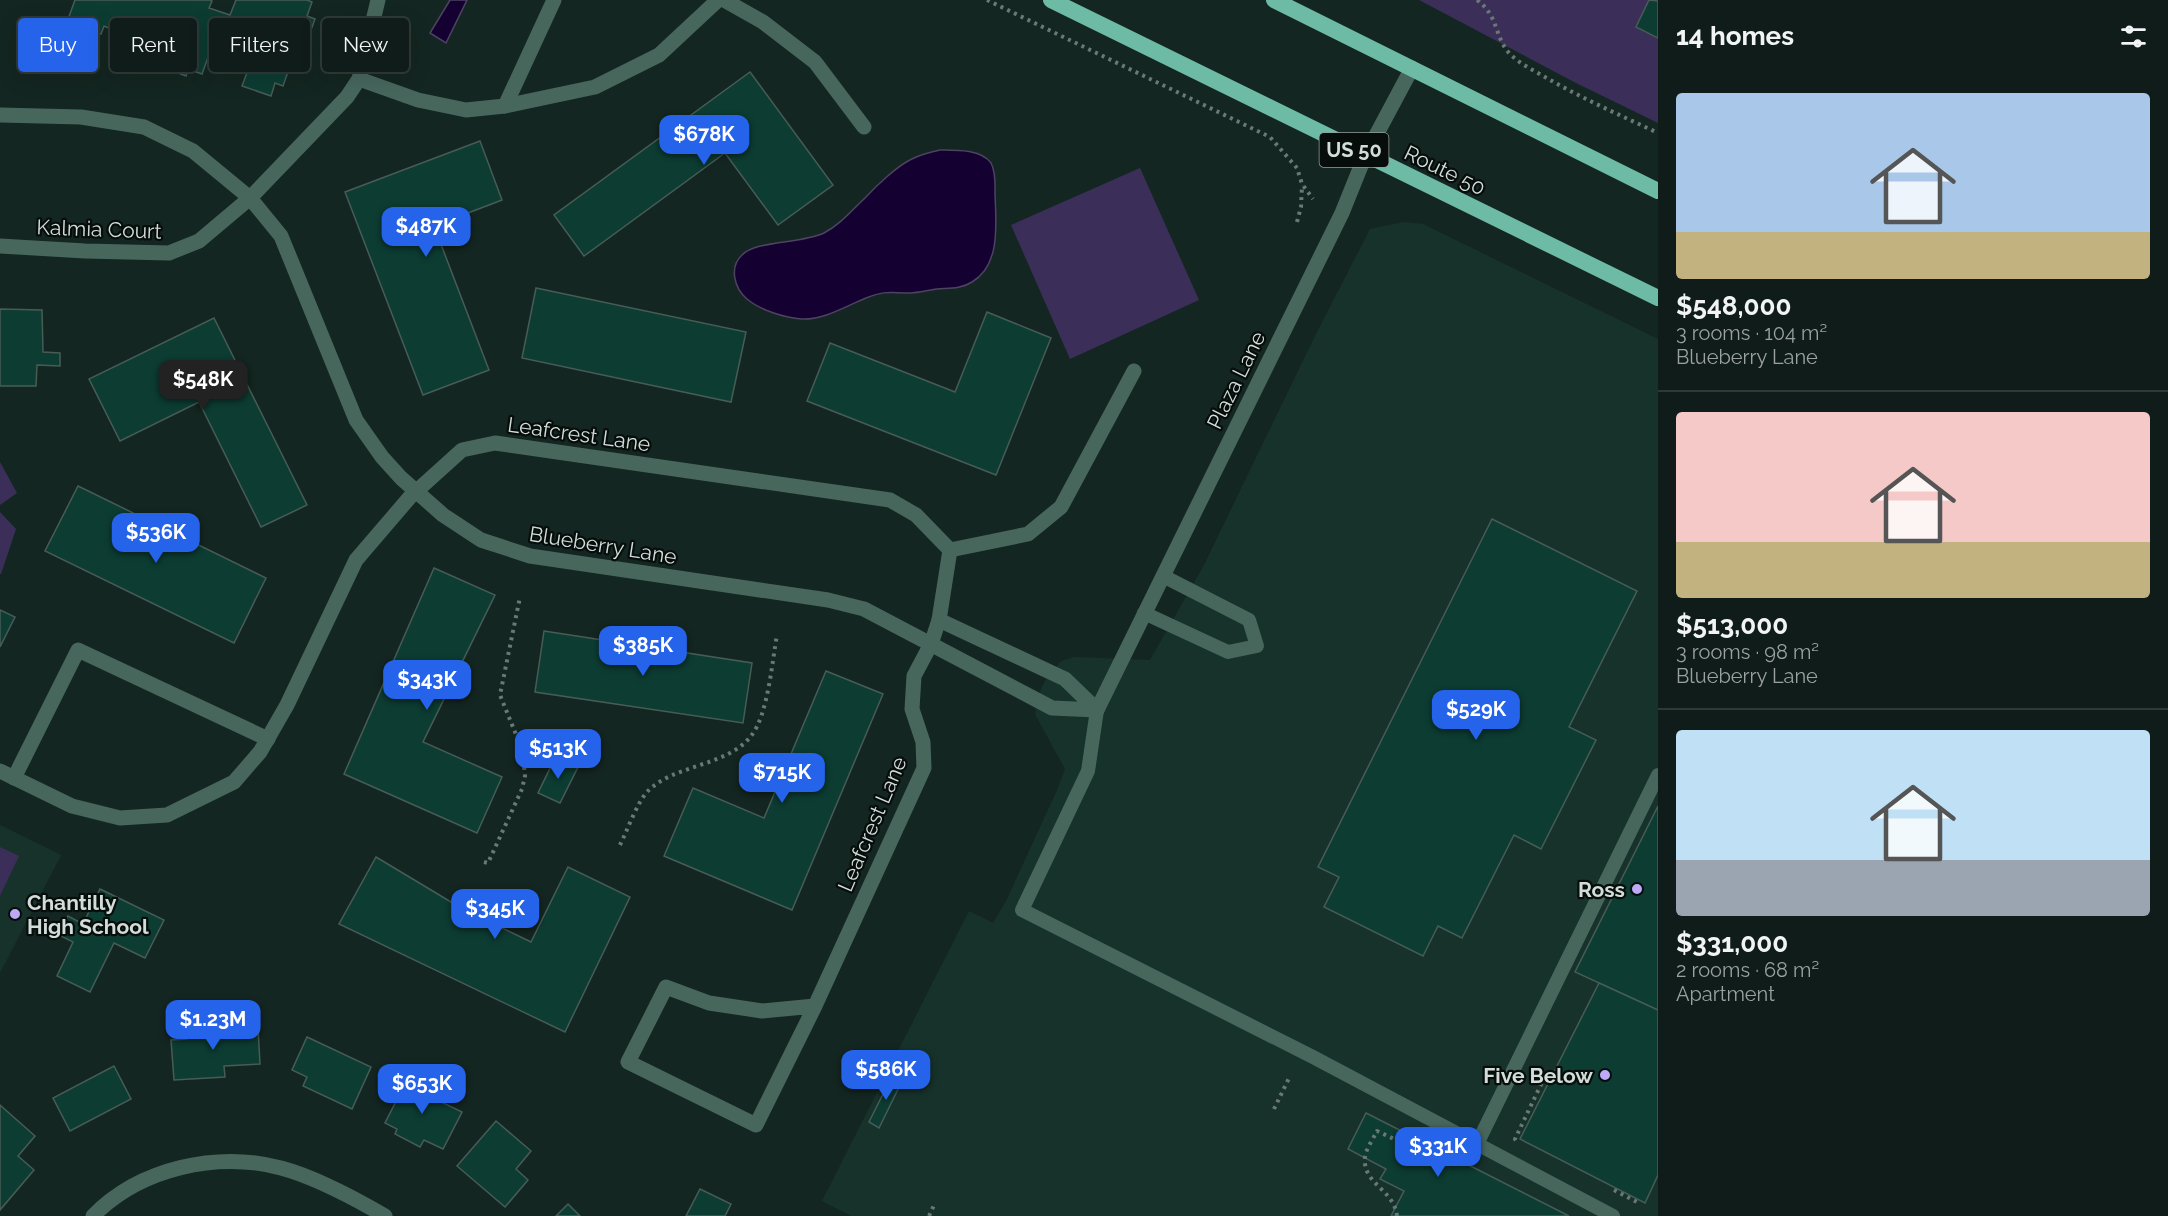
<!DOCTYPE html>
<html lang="en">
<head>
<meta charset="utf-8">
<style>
	:root { --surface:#0f1c19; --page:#182522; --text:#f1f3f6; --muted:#9ba1a2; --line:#2f3a38; --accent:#2563eb }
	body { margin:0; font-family:Raleway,sans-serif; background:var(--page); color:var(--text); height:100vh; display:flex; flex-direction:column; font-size:22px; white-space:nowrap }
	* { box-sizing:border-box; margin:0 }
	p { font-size:20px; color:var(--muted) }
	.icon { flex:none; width:33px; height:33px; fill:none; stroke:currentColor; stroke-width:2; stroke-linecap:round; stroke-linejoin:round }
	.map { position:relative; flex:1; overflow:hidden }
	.drawer { display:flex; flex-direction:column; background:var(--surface); width:510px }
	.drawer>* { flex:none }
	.top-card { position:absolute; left:18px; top:18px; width:570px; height:54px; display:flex; gap:12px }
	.price { position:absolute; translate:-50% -51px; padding:0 14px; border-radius:12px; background:var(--accent); color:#fff; font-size:20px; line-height:39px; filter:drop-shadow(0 2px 3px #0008) }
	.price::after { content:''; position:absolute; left:50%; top:36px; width:18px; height:14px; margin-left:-9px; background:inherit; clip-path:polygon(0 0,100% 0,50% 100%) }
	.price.active { background:#222; color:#fff }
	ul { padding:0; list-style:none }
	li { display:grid; align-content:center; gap:12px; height:318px; padding:0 18px }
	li+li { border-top:2px solid var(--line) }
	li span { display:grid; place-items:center; height:186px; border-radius:6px; color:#555 }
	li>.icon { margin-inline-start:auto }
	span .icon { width:108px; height:108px; fill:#fffc; stroke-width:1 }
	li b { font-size:26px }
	h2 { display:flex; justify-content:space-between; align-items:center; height:72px; padding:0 18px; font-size:26px }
	.chip { padding:0 21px; border-radius:6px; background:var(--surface); box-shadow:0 6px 24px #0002,0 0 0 2px var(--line); font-size:21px; line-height:54px }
	.chip.active { background:var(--accent); color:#fff }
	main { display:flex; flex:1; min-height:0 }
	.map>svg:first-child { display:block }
	.built { fill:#17322b }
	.green { fill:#3b2f5a }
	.water { fill:#150131; stroke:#4e4363; stroke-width:1.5 }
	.building { fill:#0c3c32; stroke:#485c56; stroke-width:1.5 }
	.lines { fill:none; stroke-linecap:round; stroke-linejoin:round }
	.path { stroke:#6a7974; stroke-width:4; stroke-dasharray:3 4.5; stroke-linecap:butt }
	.service { stroke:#47675d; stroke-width:14 }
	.minor { stroke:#47675d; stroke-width:15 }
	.trunk { stroke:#6dbaa5; stroke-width:16 }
	.poi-dot { fill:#bcaaf6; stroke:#060d0b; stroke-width:2 }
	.labels { text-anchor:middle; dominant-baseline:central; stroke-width:4.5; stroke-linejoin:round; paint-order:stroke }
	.shield { fill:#060d0b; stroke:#959f9b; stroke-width:1.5 }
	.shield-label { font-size:20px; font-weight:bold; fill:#d2ddd9 }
	.street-label { font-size:21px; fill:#d2ddd9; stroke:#060d0b }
	.poi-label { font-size:21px; font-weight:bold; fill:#d2ddd9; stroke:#060d0b; text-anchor:end }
</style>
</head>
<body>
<main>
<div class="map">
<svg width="1658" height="1216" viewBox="0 0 1658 1216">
	<rect width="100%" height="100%" fill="#142621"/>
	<g class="built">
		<path d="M1404,222L1423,224L1658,339V1216H851L822,1201L969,911L993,923L1006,901L1058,788L1065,769L1035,714L1041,689L1046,679L1061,661L1074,657L1150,660L1204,565L1315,336L1370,229Z"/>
		<path d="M0,825L61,855L0,973Z"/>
	</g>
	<g class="green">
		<path d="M1419,0H1658V123L1574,82Z"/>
		<path d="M1140,168L1199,300L1070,359L1011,225Z"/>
		<path d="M0,462L17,493L0,505Z"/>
		<path d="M0,512L16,529L1,574H0Z"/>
		<path d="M0,847L19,856L0,896Z"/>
	</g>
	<g class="water">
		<path d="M450,0H467L446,43L430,33Z"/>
		<path d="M940,150C955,150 981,149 991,163C996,172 995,185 995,194C996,223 1001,265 972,282C961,289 950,288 937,289C928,290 919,293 910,293C891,293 886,290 866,298C846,306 824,320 802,319C785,318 760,310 747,299C734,288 729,267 742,255C757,240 801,244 824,233C841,224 851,211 865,198C876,186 899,164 914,158C922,154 931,152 940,150Z"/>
	</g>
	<g class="building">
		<path d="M75,0H210L212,1L209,8L230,15L236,0H307L312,2L307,16L315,19L303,52L294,49L289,63H291L283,86L275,83L271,96L242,86L248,70L217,59L220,52L211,49L202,74L188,69L186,76L168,69L171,61L163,59L160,66L149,62L152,54L141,51L138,57L123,52L126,45L111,39L114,30L104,26L101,34L67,22Z"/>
		<path d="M1649,0L1658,1V38L1636,27Z"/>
		<path d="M750,72L833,185L778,225L725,153L584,256L554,215Z"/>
		<path d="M480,141L502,200L434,226L489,370L423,395L345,192Z"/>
		<path d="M536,288L746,332L731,402L522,358Z"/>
		<path d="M0,309L42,310L43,352L60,353V366L37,365L36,386H0Z"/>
		<path d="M987,312L1051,338L996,475L807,401L830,343L955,392Z"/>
		<path d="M214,318L307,505L261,527L199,402L120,441L89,379Z"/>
		<path d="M78,486L266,578L234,643L45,551Z"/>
		<path d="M1492,519L1637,591L1569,727L1596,740L1541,849L1514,835L1462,938L1438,926L1423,956L1324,907L1339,877L1318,867Z"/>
		<path d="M434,568L495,595L423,742L502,777L477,833L344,774Z"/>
		<path d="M0,610L15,617L0,647Z"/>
		<path d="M544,631L752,663L743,723L535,692Z"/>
		<path d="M826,671L883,694L792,910L664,856L693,788L764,818Z"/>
		<path d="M556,756L578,767L560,803L538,793Z"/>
		<path d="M1658,806V1010L1575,972Z"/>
		<path d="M376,857L461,908L531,942L568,867L630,897L565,1032L339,924Z"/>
		<path d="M100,889L164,920L145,958L114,943L90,992L57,976L73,942L59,935L68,916L83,924Z"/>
		<path d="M1599,983L1658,1010V1175L1645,1203L1520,1139Z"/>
		<path d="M209,1022L210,1031L258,1028L260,1064L224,1066L225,1077L174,1080L171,1040L187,1039L186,1024Z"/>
		<path d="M307,1037L371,1067L352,1109L303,1086L307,1077L292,1070Z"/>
		<path d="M114,1066L131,1099L70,1131L53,1098Z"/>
		<path d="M410,1074L434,1086L429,1096L462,1112L443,1149L424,1140L420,1147L395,1134L397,1129L385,1123Z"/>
		<path d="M893,1074L903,1079L879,1128L869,1122Z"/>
		<path d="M0,1105L35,1136L18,1156L34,1170L0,1210Z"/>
		<path d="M1366,1113L1569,1216H1391L1404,1191L1380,1179L1386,1169L1348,1149Z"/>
		<path d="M496,1121L531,1151L516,1169L528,1180L505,1207L457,1166Z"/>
		<path d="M700,1189L731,1204L725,1216H686Z"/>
		<path d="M568,1204L580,1216H556Z"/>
	</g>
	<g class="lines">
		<g class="path">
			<path d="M987,0L1270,137L1297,168L1302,184L1313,199"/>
			<path d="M1477,0C1499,16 1494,37 1510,54C1520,64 1533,70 1545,77C1581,98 1620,115 1658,133"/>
			<path d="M1297,222L1301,207L1302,185"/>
			<path d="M620,845C627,831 637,803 647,792C673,764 727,767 751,736C768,715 772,662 777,635"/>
			<path d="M484,862L488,863L522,789L525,776L524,765L517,737L500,695L520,597"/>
			<path d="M1274,1109L1290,1076"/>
			<path d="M1516,1140L1515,1139L1547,1072"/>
			<path d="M1614,1190L1637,1202"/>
			<path d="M929,1216L935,1203"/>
			<path d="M1397,1216C1394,1189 1362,1184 1365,1157C1366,1149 1373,1139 1377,1131L1405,1144"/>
		</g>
		<g class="service">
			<path d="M1144,613L1228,652L1257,646L1249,620L1163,576"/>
			<path d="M1097,710L1088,771L1022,910L1313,1057L1613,1216"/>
			<path d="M1477,1144L1658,775"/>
		</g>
		<g class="minor">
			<path d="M724,0L763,22L815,62L864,127"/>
			<path d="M359,79L418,100L466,110L505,106L595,87L659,55L718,0"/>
			<path d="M505,106L554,0"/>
			<path d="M0,115L81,117L144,127L193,151L250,198L281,236L356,420L382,457L401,478L443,515L481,540L530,556L828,600L864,609L1052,708L1097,710"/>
			<path d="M0,246L85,251L169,253L199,241L250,198L347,97L359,79L378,0"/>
			<path d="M939,620L1065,679L1097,710"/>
			<path d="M1097,710L1342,213L1365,156L1412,68"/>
			<path d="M0,771L72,806L120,818L167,815L234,782L260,752L287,705L356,560L410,497L462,450L495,443L890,500L916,515L950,550L1028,534L1061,507L1134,371"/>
			<path d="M14,778L78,650L268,739"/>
			<path d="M815,1006L762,1011L709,1003L666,987L628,1062L756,1125L815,1006L924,768L923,742L912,709L914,676L931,644L939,620L950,550"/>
			<path d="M93,1216C140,1168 217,1151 281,1168C315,1177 354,1198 385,1216"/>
		</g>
		<g class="trunk">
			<path d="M1051,0L1658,298"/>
			<path d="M1274,0L1658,191"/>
		</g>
	</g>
	<g class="poi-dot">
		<circle cx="1637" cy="889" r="6"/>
		<circle cx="15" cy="914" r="6"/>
		<circle cx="1605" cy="1075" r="6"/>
	</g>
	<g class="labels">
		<rect class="shield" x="1319.5" y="133" width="69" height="34" rx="4.5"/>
		<g class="shield-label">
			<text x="1354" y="150">US 50</text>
		</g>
		<g class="street-label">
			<text transform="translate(1445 170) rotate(26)">Route 50</text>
			<text transform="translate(99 229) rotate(2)">Kalmia Court</text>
			<text transform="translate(1236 380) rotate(-64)">Plaza Lane</text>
			<text transform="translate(579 434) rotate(8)">Leafcrest Lane</text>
			<text transform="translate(603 545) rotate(9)">Blueberry Lane</text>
			<text transform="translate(872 824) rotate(-67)">Leafcrest Lane</text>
		</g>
		<g class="poi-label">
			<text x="1625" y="889">Ross</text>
			<text x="27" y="902" text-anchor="start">Chantilly<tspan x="27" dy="24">High School</tspan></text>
			<text x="1593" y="1075">Five Below</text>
		</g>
	</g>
</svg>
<b class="price" style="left:704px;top:166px">$678K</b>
<b class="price" style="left:426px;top:258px">$487K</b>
<b class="price active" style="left:203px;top:411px">$548K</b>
<b class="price" style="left:156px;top:564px">$536K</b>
<b class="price" style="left:643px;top:677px">$385K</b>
<b class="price" style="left:427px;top:711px">$343K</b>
<b class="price" style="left:1476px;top:741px">$529K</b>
<b class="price" style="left:558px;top:780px">$513K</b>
<b class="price" style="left:782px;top:804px">$715K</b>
<b class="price" style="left:495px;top:940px">$345K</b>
<b class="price" style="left:213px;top:1051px">$1.23M</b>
<b class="price" style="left:886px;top:1101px">$586K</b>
<b class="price" style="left:422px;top:1115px">$653K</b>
<b class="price" style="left:1438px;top:1178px">$331K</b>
<div class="top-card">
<a class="chip active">Buy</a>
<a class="chip">Rent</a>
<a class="chip">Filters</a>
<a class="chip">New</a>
</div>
</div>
<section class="drawer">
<h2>14 homes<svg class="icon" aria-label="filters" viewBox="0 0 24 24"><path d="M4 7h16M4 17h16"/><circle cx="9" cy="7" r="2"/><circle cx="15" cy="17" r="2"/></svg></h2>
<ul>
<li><span style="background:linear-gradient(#a9c7e8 75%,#c2b280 0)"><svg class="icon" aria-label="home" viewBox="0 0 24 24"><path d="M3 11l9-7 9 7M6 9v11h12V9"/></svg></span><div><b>$548,000</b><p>3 rooms · 104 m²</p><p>Blueberry Lane</p></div></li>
<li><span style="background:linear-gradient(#f6c9c9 70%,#c2b280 0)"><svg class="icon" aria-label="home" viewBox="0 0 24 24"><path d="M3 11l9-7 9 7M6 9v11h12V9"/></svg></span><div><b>$513,000</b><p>3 rooms · 98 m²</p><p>Blueberry Lane</p></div></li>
<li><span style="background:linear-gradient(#bfe0f5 70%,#9aa5b1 0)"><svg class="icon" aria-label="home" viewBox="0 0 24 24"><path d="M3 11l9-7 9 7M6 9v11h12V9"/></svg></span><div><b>$331,000</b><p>2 rooms · 68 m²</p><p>Apartment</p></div></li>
</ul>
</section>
</main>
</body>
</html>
